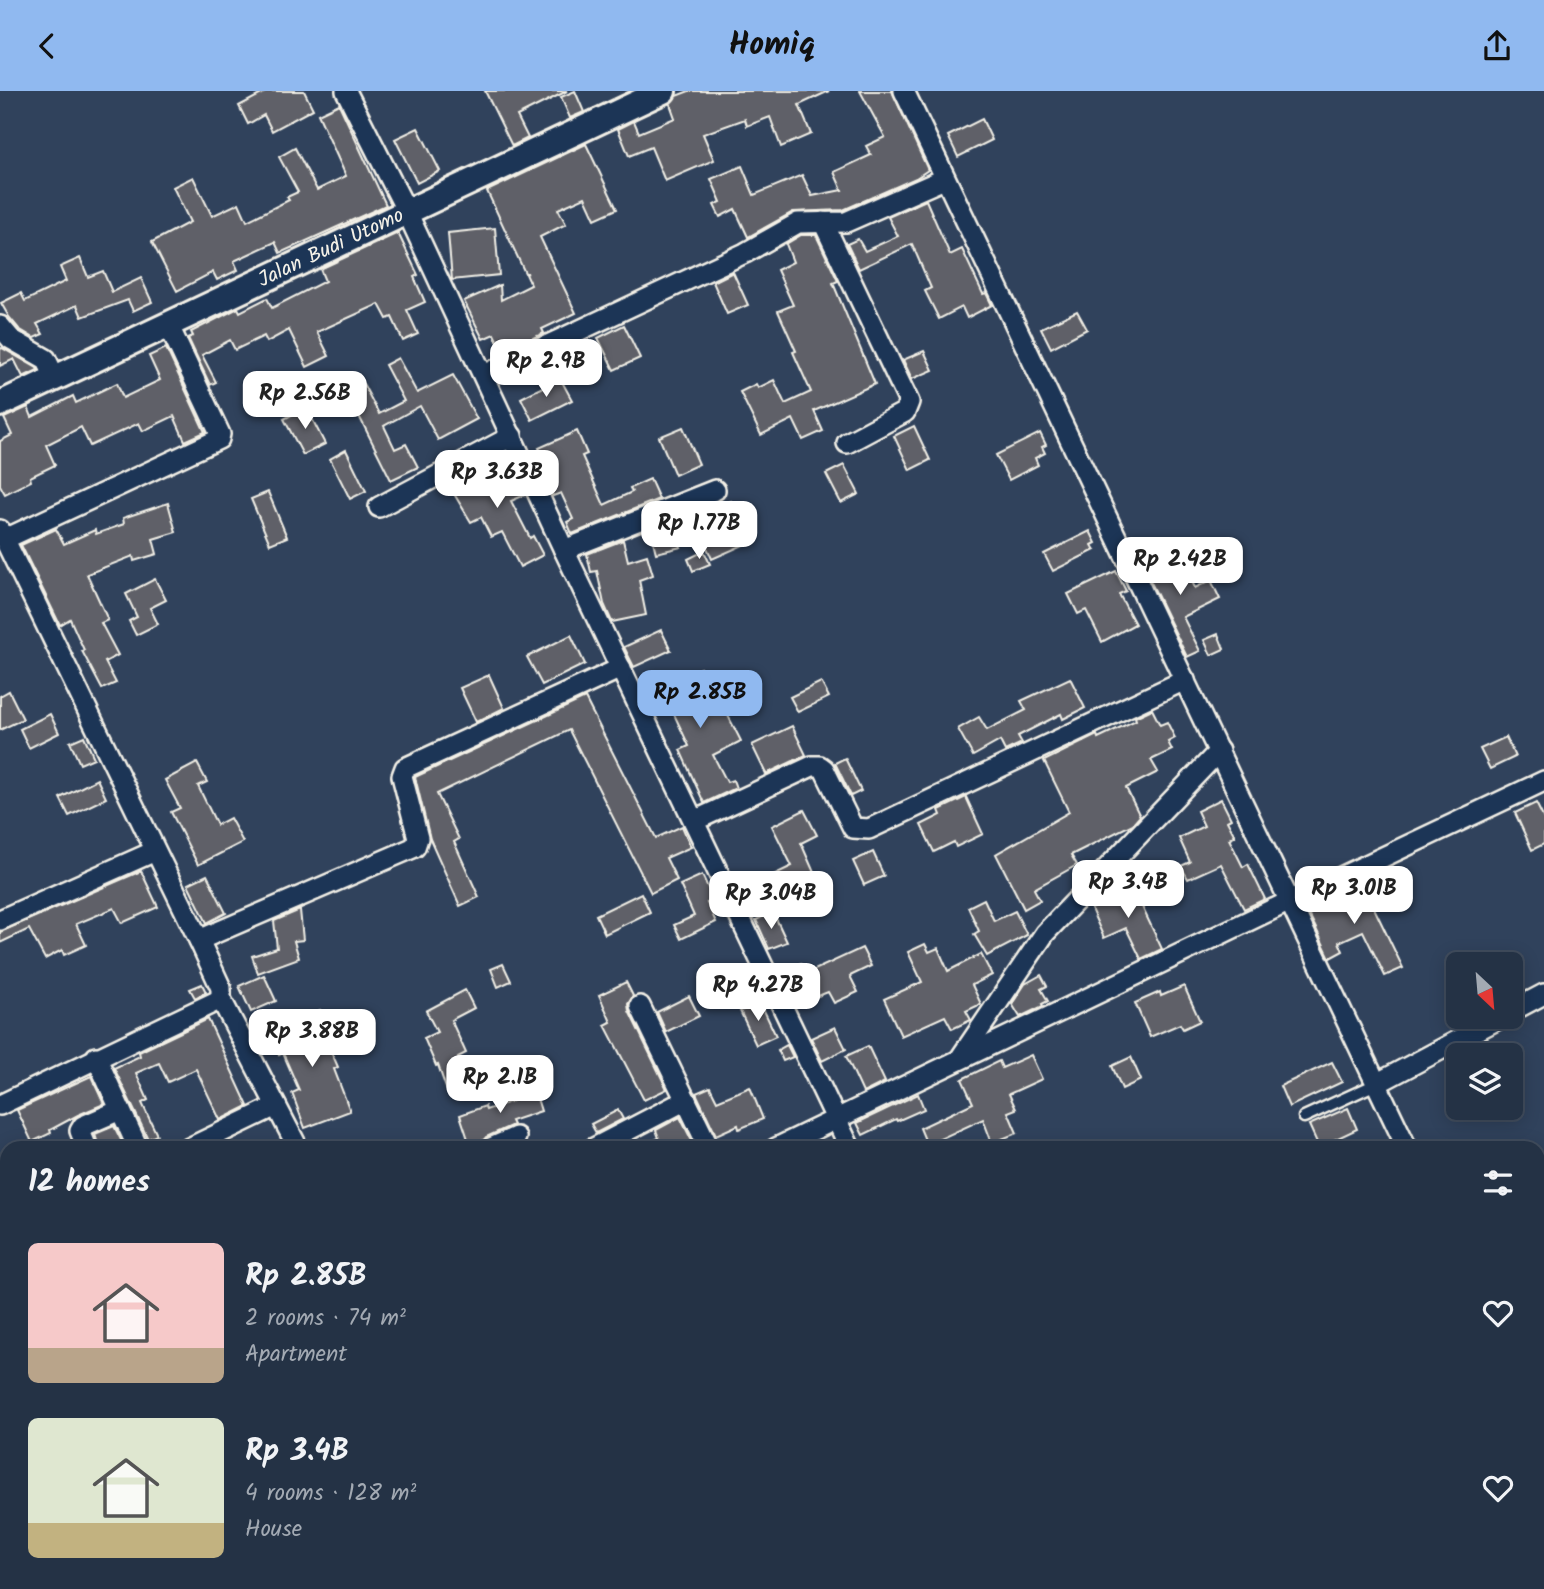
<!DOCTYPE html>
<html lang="en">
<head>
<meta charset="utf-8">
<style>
	:root { --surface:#243245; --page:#2c3a4c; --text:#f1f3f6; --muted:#a3aab3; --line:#414d5e; --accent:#90b9f0 }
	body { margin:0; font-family:Kalam,sans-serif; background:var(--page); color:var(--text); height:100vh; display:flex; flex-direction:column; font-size:26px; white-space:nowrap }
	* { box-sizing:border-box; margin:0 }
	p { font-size:23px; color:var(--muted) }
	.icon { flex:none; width:38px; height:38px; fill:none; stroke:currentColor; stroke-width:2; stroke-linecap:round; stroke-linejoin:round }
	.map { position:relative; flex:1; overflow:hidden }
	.sheet { position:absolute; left:0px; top:1050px; width:1545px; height:448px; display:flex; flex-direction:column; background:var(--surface); border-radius:21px 21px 0 0; box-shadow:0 4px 18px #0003,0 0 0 2px var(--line) }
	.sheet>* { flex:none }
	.needle { width:46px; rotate:154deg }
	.buttons { position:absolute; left:1446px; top:861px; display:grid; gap:14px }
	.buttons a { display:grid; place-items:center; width:77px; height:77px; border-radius:10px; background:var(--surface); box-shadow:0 4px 18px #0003,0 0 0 2px var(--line); font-size:35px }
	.price { position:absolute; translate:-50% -60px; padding:0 16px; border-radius:14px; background:#fff; color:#222; font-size:23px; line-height:46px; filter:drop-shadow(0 2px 4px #0008) }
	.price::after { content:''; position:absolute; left:50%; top:42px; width:21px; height:16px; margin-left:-10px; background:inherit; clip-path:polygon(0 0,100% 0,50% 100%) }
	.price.on { background:var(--accent); color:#111 }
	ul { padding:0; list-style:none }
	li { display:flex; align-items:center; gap:21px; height:175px; padding:0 28px }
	li span { display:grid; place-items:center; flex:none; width:196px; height:140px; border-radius:10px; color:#555 }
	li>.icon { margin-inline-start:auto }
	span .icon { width:84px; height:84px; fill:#fffc; stroke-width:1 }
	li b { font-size:30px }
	h2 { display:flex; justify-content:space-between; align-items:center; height:84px; padding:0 28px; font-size:30px }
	header { display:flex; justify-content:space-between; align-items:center; height:91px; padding:0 28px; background:var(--accent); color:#111; font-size:32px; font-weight:700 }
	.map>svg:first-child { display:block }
	.building { fill:#5e6168; stroke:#f4f1e8; stroke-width:2 }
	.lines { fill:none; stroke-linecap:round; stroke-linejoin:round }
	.service-casing { stroke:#f4f1e8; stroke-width:15 }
	.minor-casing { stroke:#f4f1e8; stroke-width:24 }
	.tertiary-casing { stroke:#f4f1e8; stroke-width:30 }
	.service { stroke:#1d3557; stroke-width:10 }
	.minor { stroke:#1d3557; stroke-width:19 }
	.tertiary { stroke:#1d3557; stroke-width:24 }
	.labels { text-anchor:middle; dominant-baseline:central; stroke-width:5; stroke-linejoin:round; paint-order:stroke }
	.street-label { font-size:21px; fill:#f4f1e8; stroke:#1d3557 }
</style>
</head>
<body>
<header><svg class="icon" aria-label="back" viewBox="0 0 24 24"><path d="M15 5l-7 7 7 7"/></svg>Homiq<svg class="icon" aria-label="share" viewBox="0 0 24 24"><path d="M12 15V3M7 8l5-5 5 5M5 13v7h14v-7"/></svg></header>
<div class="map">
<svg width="1544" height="1498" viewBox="0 0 1544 1498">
	<rect width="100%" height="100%" fill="#30425c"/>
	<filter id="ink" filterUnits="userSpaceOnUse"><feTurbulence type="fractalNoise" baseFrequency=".0143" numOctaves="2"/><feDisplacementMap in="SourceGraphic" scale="14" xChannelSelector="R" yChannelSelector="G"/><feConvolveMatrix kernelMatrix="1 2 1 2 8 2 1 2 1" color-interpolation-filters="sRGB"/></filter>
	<g filter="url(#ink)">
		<g class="building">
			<path d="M267,0H304L313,18L272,40L264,24L248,33L239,15Z"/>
			<path d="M485,0H567L517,25L528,47L512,55Z"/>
			<path d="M575,0L584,21L570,27L561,6Z"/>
			<path d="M689,0H829L799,14L811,43L781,56L770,26L747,35L745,28L703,43L714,69L665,90L651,56L629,65L618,38L634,30L639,42L675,27L670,13L676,5Z"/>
			<path d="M860,0H892L928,79L916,87L843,119L793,121L748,146L735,118L720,126L714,114L721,111L711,88L742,75L754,104L802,84L812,105L842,99L834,81L871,64L866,55L885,46Z"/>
			<path d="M339,13L386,114L280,162L275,151L234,170L238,179L217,189L213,181L177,200L152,151L190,131L173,96L193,86L212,125L239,112L247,130L289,109L287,106L298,101L279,66L295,57L317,99L346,85L318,23Z"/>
			<path d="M982,28L992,49L958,66L948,45Z"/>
			<path d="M418,37L440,80L417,92L395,48Z"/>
			<path d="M586,53L617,118L595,128L585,106L558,118L566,133L540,146L576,222L542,238L544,242L503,261L494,243L483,248L464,210L500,194L501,209L531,194L526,183L528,182H525L487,100Z"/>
			<path d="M926,109L950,164L962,158L983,203L986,202L992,214L967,227L962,216L939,228L925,200L931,197L912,153L859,178L847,153L858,148L865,160L898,145L888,126Z"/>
			<path d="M495,137L499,184L452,189L448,142Z"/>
			<path d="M398,142L418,184L414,186L425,211L407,219L418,243L403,250L392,226L387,228L379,213L317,241L329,265L307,276L289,239L267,251L264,245L235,259L230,249L202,264L216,291L210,294L188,247L193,245L191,241L238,217L240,221L267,207L272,217L325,190L320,178Z"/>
			<path d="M801,144H816L838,190L833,192L875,293L814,320L823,340L803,349L793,328L761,344L740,301L756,293L758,297L774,289L785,313L811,301L793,261L796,260L778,220L793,214L777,179L793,171L786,153Z"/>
			<path d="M80,167L88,186L103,180L112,201L141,187L152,211L133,220L128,209L82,226L77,214L37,233L43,243L34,247L19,238L9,226L1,212L21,202L25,210L66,190L60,176Z"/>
			<path d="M733,181L748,214L727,223L713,191Z"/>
			<path d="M1077,220L1087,238L1051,257L1041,237Z"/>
			<path d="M624,234L640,267L614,279L598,247Z"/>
			<path d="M2,257L37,277L38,279L23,286L14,268L0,275V258Z"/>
			<path d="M166,257L205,341L185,350L174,325L143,340L139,332L90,355L81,336L46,354L55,374L30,386L31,390L5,403L0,394V350L12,344L4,327L28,316L32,326L73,305L76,312L117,292L123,307L160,289L149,265Z"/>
			<path d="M924,260L933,279L912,288L903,269Z"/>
			<path d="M398,267L417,302L453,284L477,328L438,349L420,315L384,335L395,358L406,353L418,376L391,389L343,293L359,285L379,323L404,310L385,274Z"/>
			<path d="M560,287L572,309L532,329L521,307Z"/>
			<path d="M306,316L325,353L303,364L284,328Z"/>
			<path d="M914,335L930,369L910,379L894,345Z"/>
			<path d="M683,336L699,373L675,384L659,346Z"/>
			<path d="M577,340L587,363L582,365L604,414L632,401L630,397L650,388L659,408L572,443L567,431L573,428L561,402L553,405L544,386L551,383L539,357Z"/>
			<path d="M1040,342L1046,354L1042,356L1045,362L1035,367L1038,374L1009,389L996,364Z"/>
			<path d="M346,359L366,400L350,408L330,368Z"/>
			<path d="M844,374L859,403L841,412L826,383Z"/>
			<path d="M483,375L493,393L515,382L525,404L511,410L530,447L533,445L543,464L520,476L502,441L491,446L481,426L471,431L448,393Z"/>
			<path d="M268,401L287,446L270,453L251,408Z"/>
			<path d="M731,410L750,451L712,468L694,427Z"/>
			<path d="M168,412L176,441L153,448L157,463L134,470L133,465L87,483L108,529L101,532L118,564L105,571L116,592L102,598L82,560L84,559L70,528L60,534L21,454L56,438L64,453L95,439L96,443L124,433L123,427Z"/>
			<path d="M669,430L681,456L656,462L650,438Z"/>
			<path d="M1090,440L1096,452L1092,454L1095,459L1053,480L1044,463Z"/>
			<path d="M623,449L628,470L647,464L653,484L639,489L646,524L612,531L604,513L597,480L591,481L587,463Z"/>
			<path d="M704,460L710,473L693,480L688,468Z"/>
			<path d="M1179,463L1195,497L1211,489L1220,508L1183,526L1200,560L1187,566L1145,479Z"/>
			<path d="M1116,480L1126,500L1119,503L1135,533L1102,551L1086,519L1078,523L1068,503Z"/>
			<path d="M155,488L166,509L150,517L158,533L136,544L129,530L137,526L126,503Z"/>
			<path d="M661,539L671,559L634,576L624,556Z"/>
			<path d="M1218,543L1224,558L1211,564L1204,549Z"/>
			<path d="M571,544L585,573L542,594L527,566Z"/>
			<path d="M700,577L714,607L718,605L741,650L713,664L727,691L733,689L736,697L704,712L680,659L689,655L672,619L664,623L653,599Z"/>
			<path d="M489,584L504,617L476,631L460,597Z"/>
			<path d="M1070,587L1085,617L1063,628L1061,623L1018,645L1022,652L1005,660L1000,650L973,665L958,638L979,626L987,639L1026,619L1021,610Z"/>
			<path d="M821,591L829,606L798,621L790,606Z"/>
			<path d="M9,600L23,628L0,639V605Z"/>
			<path d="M585,607L656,747L682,735L691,756L666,767L677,789L651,802L569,639L437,703L459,748L454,751L479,806L460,815L430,748L415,686Z"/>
			<path d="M1152,618L1160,634L1167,631L1175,647L1168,651L1172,659L1151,669L1158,681L1126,697L1140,725L1133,733L1071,764L1077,774L1034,798L1040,809L1024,818L996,763L1069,721L1044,670L1097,644L1098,647L1136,629L1135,626Z"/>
			<path d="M50,623L59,642L29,657L20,638Z"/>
			<path d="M792,635L806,664L766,683L752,654Z"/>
			<path d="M84,645L94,667L80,673L70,651Z"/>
			<path d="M1506,646L1515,666L1490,678L1480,658Z"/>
			<path d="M845,667L861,700L851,705L835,672Z"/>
			<path d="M197,672L207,691L198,695L217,734L230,727L243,751L198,774L171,721L180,717L165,689Z"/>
			<path d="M97,688L106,707L69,725L60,707Z"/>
			<path d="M966,706L983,743L956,756L954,751L934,761L921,734L941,724L939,719Z"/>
			<path d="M1221,708L1231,728L1227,730L1235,745L1229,748L1243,776L1248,773L1265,808L1244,818L1221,773L1188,788L1181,775L1190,771L1179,747L1204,735L1197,720Z"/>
			<path d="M1536,712L1544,728V753L1532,759L1515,722Z"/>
			<path d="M804,719L817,744L801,752L819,793L774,814L763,789L792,775L772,735Z"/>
			<path d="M873,761L884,785L864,794L853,770Z"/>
			<path d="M141,780L158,816L122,832L114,817L76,833L86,854L64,864L62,859L45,868L29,838L0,852V841Z"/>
			<path d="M207,784L226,822L207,832L188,793Z"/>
			<path d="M702,784L714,809L707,812L716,831L681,848L674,834L694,825L680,794Z"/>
			<path d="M1129,788L1162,858L1141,868L1126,837L1104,847L1091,818L1121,804L1116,794Z"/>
			<path d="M1362,792L1403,877L1385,885L1363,840L1339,851L1343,860L1330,867L1307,819Z"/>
			<path d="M641,802L650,821L605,843L596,824Z"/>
			<path d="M984,808L994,830L1015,820L1027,844L987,865L974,843L979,840L968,816Z"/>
			<path d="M300,819L303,849L294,850L299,867L258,882L252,865L277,857L274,830Z"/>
			<path d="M773,821L787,851L769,858L756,829Z"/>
			<path d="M925,853L929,861L938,857L948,880L981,863L992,884L972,894L981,913L966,920L971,929L952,938L945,925L901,945L884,908L922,891L908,861Z"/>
			<path d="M862,857L871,875L850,885L858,901L834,912L828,901L795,914L780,881L801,872L806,883Z"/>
			<path d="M503,873L511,890L498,896L491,878Z"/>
			<path d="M264,884L276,910L251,921L239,895Z"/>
			<path d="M1041,884L1047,895L1041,898L1048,910L1042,913L1043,915L1020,926L1012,913L1025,893Z"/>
			<path d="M626,891L633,905L628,913L629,920L667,998L644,1009L605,934L611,931L599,904Z"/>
			<path d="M202,893L206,901L195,907L190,898Z"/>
			<path d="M1184,895L1200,930L1183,938L1180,933L1150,946L1135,912L1160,901L1161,905Z"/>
			<path d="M465,899L474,917L451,929L466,962L458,966L467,993L447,1000L438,974L436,975L424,947L437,941L426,920Z"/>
			<path d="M689,905L699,925L666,941L657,921Z"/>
			<path d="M760,911L776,945L756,954L740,920Z"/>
			<path d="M320,919L330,941L324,944L338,976L334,978L350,1020L305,1037L292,1002L299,999L283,962L279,964L270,942Z"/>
			<path d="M208,928L248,1015L220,1029L196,978L168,991L159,972L136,982L148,1009L142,1012L157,1044L148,1048L114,977L140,965L139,961Z"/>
			<path d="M835,936L846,958L822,970L811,947Z"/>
			<path d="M787,954L793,966L783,970L778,959Z"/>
			<path d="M868,955L885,991L863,1002L846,965Z"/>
			<path d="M1031,964L1042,988L1009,1003L1016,1018L1008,1021L1017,1042L992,1052L983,1028L927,1054L920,1037L973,1012L962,988L999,970L1002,977Z"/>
			<path d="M1131,966L1141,989L1122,998L1112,975Z"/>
			<path d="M1332,971L1342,991L1289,1016L1280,995Z"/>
			<path d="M91,985L104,1013L78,1024L50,1039L51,1042L32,1051L17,1019Z"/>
			<path d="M531,988L541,1020L511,1030L513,1034L486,1046L479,1055L471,1057L460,1024L485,1015L486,1019L521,1007L516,993Z"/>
			<path d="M710,996L717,1010L750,996L763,1028L739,1038L738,1034L716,1044L696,1002Z"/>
			<path d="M918,1003L924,1018L897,1030L896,1028L863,1044L857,1032Z"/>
			<path d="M1348,1017L1357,1038L1319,1056L1309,1034Z"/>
			<path d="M618,1019L623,1028L596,1042L591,1033Z"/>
			<path d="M680,1026L693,1052L684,1057H637L659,1047L656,1039Z"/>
			<path d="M114,1035L125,1057H99L95,1043Z"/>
		</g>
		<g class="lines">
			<defs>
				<path id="service" d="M1304,1026L1376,993"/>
				<g id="minor">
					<path d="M346,0L407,121L564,459L850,1057"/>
					<path d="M904,0L1407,1057"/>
					<path d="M823,131L909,311L905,321L847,352"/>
					<path d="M0,235L11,248L46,268L55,286"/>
					<path d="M484,284L745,162L798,132L846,131L944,88"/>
					<path d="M379,416L512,345"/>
					<path d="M0,439L199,849L221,897V908L298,1057"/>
					<path d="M5,448L219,348L220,343L169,235"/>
					<path d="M564,459L715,399"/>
					<path d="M694,730L812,675H820L824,678L853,737L869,738L1185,589"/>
					<path d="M0,829L155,760"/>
					<path d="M199,849L415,756L418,747L402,685L405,677L621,577"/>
					<path d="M640,915L709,1057"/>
					<path d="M1510,921L1544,903"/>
					<path d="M96,966L138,1057"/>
					<path d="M961,966L1045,842L1219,660"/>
					<path d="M1376,993L1502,926"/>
					<path d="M0,1014L221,908"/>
					<path d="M87,1057L80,1040L83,1035L120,1019"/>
					<path d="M189,1057L276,1015"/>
					<path d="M491,1057L516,1046"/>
					<path d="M594,1057L686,1009"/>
					<path d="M776,1057L1290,810L1544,690"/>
					<path d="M1538,1336L1544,1348"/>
					<path d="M0,1431L7,1428"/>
					<path d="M506,1491L509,1498"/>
					<path d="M1061,1491L1064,1498"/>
					<path d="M1133,1491L1137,1498"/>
					<path d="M741,1498L755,1491"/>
				</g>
				<g id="tertiary">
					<path id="s1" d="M0,313L663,0"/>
				</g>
			</defs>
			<use href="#service" class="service-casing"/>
			<use href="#minor" class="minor-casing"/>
			<use href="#tertiary" class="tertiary-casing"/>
			<use href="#service" class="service"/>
			<use href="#minor" class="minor"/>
			<use href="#tertiary" class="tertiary"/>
		</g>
	</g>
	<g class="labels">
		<g class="street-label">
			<text stroke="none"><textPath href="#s1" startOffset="366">Jalan Budi Utomo</textPath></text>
		</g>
	</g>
</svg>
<div class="buttons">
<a><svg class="needle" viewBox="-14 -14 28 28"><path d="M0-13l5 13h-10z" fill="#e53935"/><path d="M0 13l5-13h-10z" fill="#a3aab3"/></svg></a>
<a><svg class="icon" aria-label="layers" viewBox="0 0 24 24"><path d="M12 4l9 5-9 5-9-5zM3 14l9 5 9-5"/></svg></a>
</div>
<b class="price" style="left:546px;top:308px">Rp 2.9B</b>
<b class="price" style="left:305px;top:340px">Rp 2.56B</b>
<b class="price" style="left:497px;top:419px">Rp 3.63B</b>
<b class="price" style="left:699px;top:470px">Rp 1.77B</b>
<b class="price" style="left:1180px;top:506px">Rp 2.42B</b>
<b class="price on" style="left:700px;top:639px">Rp 2.85B</b>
<b class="price" style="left:1128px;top:829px">Rp 3.4B</b>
<b class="price" style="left:1354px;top:835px">Rp 3.01B</b>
<b class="price" style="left:771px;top:840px">Rp 3.04B</b>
<b class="price" style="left:758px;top:932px">Rp 4.27B</b>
<b class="price" style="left:312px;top:978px">Rp 3.88B</b>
<b class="price" style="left:500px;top:1024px">Rp 2.1B</b>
<section class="sheet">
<h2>12 homes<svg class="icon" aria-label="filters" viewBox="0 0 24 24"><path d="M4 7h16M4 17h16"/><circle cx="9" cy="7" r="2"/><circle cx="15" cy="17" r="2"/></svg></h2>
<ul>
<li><span style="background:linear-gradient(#f6c9c9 75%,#b9a48a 0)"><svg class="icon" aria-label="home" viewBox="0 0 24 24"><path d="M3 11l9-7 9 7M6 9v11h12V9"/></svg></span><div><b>Rp 2.85B</b><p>2 rooms · 74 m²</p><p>Apartment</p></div><svg class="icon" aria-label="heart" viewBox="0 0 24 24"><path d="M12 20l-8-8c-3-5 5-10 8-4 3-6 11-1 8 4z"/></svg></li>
<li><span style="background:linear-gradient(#dfe7d0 75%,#c2b280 0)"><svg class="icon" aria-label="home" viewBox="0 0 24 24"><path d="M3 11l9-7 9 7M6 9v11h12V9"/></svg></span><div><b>Rp 3.4B</b><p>4 rooms · 128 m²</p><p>House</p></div><svg class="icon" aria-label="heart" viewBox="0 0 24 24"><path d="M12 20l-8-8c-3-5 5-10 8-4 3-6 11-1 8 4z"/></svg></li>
</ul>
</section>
</div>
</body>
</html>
